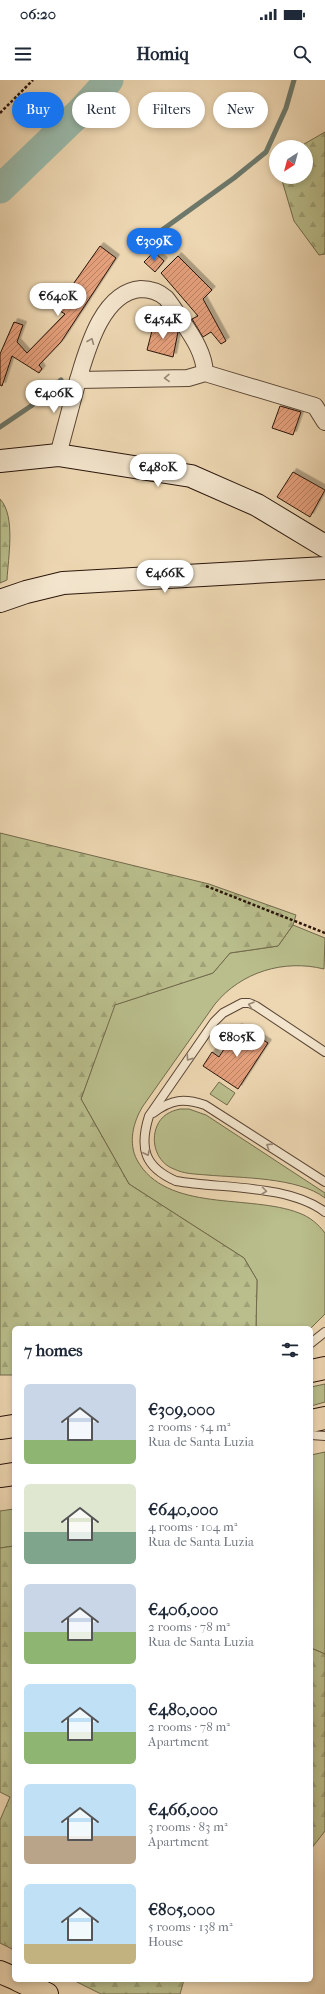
<!DOCTYPE html>
<html lang="en">
<head>
<meta charset="utf-8">
<style>
	:root { --surface:#fff; --page:#f6f6f7; --text:#1f2937; --muted:#747a83; --accent:#1a73e8 }
	body { margin:0; font-family:"IM FELL French Canon",serif; background:var(--page); color:var(--text); height:100vh; display:flex; flex-direction:column; font-size:15px; white-space:nowrap }
	* { box-sizing:border-box; margin:0 }
	p { font-size:13px; color:var(--muted) }
	.icon { flex:none; width:22px; height:22px; fill:none; stroke:currentColor; stroke-width:2; stroke-linecap:round; stroke-linejoin:round }
	.map { position:relative; flex:1; overflow:hidden }
	.details { position:absolute; left:12px; top:1246px; width:301px; height:656px; display:flex; flex-direction:column; background:var(--surface); border-radius:6px; box-shadow:0 2px 6px #0003 }
	.details>* { flex:none }
	.top-card { position:absolute; left:12px; top:12px; width:301px; height:36px; display:flex; gap:8px }
	.needle { width:26px; rotate:216deg }
	.controls { position:absolute; left:269px; top:60px; display:grid; gap:8px }
	.controls a { display:grid; place-items:center; width:44px; height:44px; border-radius:50%; background:var(--surface); box-shadow:0 2px 6px #0003; font-size:20px }
	.price { position:absolute; translate:-50% -34px; padding:0 9px; border-radius:14px; background:#fff; color:#222; font-size:13px; line-height:26px; filter:drop-shadow(0 1px 2px #0008) }
	.price::after { content:''; position:absolute; left:50%; top:24px; width:12px; height:9px; margin-left:-6px; background:inherit; clip-path:polygon(0 0,100% 0,50% 100%) }
	.price.selected { background:var(--accent); color:#fff }
	ul { padding:0; list-style:none }
	li { display:flex; align-items:center; gap:12px; height:100px; padding:0 12px }
	li span { display:grid; place-items:center; flex:none; width:112px; height:80px; border-radius:6px; color:#555 }
	li>.icon { margin-inline-start:auto }
	span .icon { width:48px; height:48px; fill:#fffc; stroke-width:1 }
	li b { font-size:17px }
	h2 { display:flex; justify-content:space-between; align-items:center; height:48px; padding:0 12px; font-size:17px }
	.tag { padding:0 14px; border-radius:18px; background:var(--surface); box-shadow:0 2px 6px #0003; font-size:14px; line-height:36px }
	.tag.selected { background:var(--accent); color:#fff }
	.status { display:flex; justify-content:space-between; align-items:center; height:28px; padding:0 20px; background:var(--surface); direction:ltr }
	.status svg { height:11px; fill:currentColor }
	header { display:flex; justify-content:space-between; align-items:center; height:52px; padding:0 12px; background:var(--surface); font-size:18px; font-weight:700 }
	.map>svg:first-child { display:block }
	.green { fill:#b9be8c; stroke:#726a4c }
	.forest { fill:url(#forest-firs); stroke:#726a4c }
	.lines { fill:none; stroke-linecap:round; stroke-linejoin:round }
	.stream { stroke:#6d786b; stroke-width:5 }
	.river { stroke:#99baab; stroke-width:29 }
	.building { fill:url(#building-hatch); stroke:#2a150b; filter:url(#shadow) }
	.lane-casing { stroke:#5b4635; stroke-width:10 }
	.street-casing { stroke:#5b4635; stroke-width:18 }
	.secondary-casing { stroke:#2a150b; stroke-width:24 }
	.primary-casing { stroke:#2a150b; stroke-width:24 }
	.highway-casing { stroke:#2a150b; stroke-width:24 }
	.path { stroke:#2a150b; stroke-width:2.5; stroke-dasharray:3 2; stroke-linecap:butt }
	.lane { stroke:#f3e5cd; stroke-width:8 }
	.street { stroke:#f3e5cd; stroke-width:16 }
	.secondary { stroke:#f3e5cd; stroke-width:22 }
	.primary { stroke:#edd7b2; stroke-width:22 }
	.highway { stroke:#edd7b2; stroke-width:22 }
	.oneway { stroke:#998776 }
</style>
</head>
<body>
<div class="status"><b>06:20</b><svg viewBox="0 0 49 12"><path d="M0 12V9h3v3zM5 12V6h3v6zM10 12V3h3v9zM15 12V0h3v12zM26 1h20v11H26zM47 4h2v5h-2z"/></svg></div>
<header><svg class="icon" aria-label="menu" viewBox="0 0 24 24"><path d="M4 6h16M4 12h16M4 18h16"/></svg>Homiq<svg class="icon" aria-label="search" viewBox="0 0 24 24"><circle cx="10" cy="10" r="6"/><path d="M15 15l6 6"/></svg></header>
<div class="map">
<svg width="325" height="1914" viewBox="0 0 325 1914">
	<defs>
		<pattern id="forest-firs" width="22" height="20" patternUnits="userSpaceOnUse"><rect width="22" height="20" fill="#b9be8c"/><path d="M5 1l3.5 6h-7zM16 11l3.5 6h-7z" fill="#9fa277"/></pattern>
		<pattern id="building-hatch" width="6" height="6" patternUnits="userSpaceOnUse"><rect width="6" height="6" fill="#e5a07b"/><path d="M-1 1l2-2M0 6l6-6M5 7l2-2" fill="none" stroke="#ba8163"/></pattern>
		<filter id="shadow"><feDropShadow dx="3.5" dy="-3.5" stdDeviation="0" flood-color="#0004"/></filter>
	</defs>
	<rect width="100%" height="100%" fill="#edd7b2"/>
	<filter id="stains"><feTurbulence type="fractalNoise" baseFrequency=".005" numOctaves="4"/><feColorMatrix values="0 0 0 0 .2 0 0 0 0 .09 0 0 0 0 .02 0 0 0 .5 -.17"/></filter>
	<radialGradient id="worn" r=".72"><stop offset=".6" stop-color="#630" stop-opacity="0"/><stop offset="1" stop-color="#630" stop-opacity=".3"/></radialGradient>
	<g class="green">
		<path d="M293,845L325,858L324,889C284,879 241,892 215,924L143,1026C133,1042 128,1063 137,1080C166,1133 251,1114 299,1133C310,1137 318,1144 325,1153V1234L311,1248H256L257,1200L244,1178L129,1104L81,1019L114,925L213,893L230,873L278,866Z"/>
		<path d="M219,1002L235,1013L227,1025L210,1014Z"/>
		<path d="M180,1029H189L206,1035L325,1113V1118C298,1097 240,1098 207,1095C195,1094 184,1094 174,1089C157,1083 150,1062 157,1046C161,1036 170,1031 180,1029Z"/>
		<path d="M325,1304V1322L311,1326V1307Z"/>
		<path d="M325,1372V1574L311,1568V1375Z"/>
		<path d="M14,1429V1466L0,1468V1431Z"/>
	</g>
	<g class="forest">
		<path d="M325,52V174L319,175L294,141L281,97H306V67H299Z"/>
		<path d="M0,419C16,436 8,478 7,500L0,503Z"/>
		<path d="M0,753L209,804L296,835L293,845L278,866L230,873L213,893L115,925L81,1019L129,1104L244,1178L257,1200L256,1248H14V1295H0Z"/>
		<path d="M14,1466V1870L0,1863V1740L10,1717L0,1712V1468Z"/>
		<path d="M311,1568L325,1574V1751L311,1769Z"/>
		<path d="M73,1900H184L180,1914H101Z"/>
	</g>
	<g class="lines">
		<g class="stream">
			<path d="M147,169L162,150L234,98L266,72L286,28L294,0"/>
			<path d="M0,347L31,326L61,300"/>
		</g>
		<path class="river" d="M0,109L83,29L109,0"/>
	</g>
	<g class="building">
		<path d="M100,166L116,178L61,262L39,285L42,289L39,293L12,276L2,306L0,305V274L14,242L23,245L17,262L27,273L65,234L60,231L73,214L69,210Z"/>
		<path d="M154,172L164,181L155,192L144,182Z"/>
		<path d="M178,176L212,210L203,219L226,261L221,264L211,252L203,257L192,239L198,236L161,193Z"/>
		<path d="M154,243L175,248L178,252L173,277L147,270Z"/>
		<path d="M280,326L301,332L293,355L272,348Z"/>
		<path d="M293,392L325,410L310,437L277,417Z"/>
		<path d="M238,947L247,953L248,950L268,963L238,1009L203,986L212,972L219,977Z"/>
	</g>
	<g class="lines">
		<defs>
			<g id="lane">
				<path d="M325,972L256,926L249,923H242L223,933L214,942L149,1036C139,1068 144,1087 176,1101C221,1109 288,1104 325,1132"/>
				<path d="M153,1033C172,1019 184,1018 205,1025L325,1102"/>
				<path d="M311,1263L325,1252"/>
				<path d="M311,1355L325,1356"/>
			</g>
			<g id="street">
				<path d="M205,293C204,272 192,256 180,238C176,232 171,224 166,218C159,212 150,209 141,209C102,212 87,270 78,300L188,298L205,293L315,326L325,342"/>
				<path d="M58,375L78,300"/>
			</g>
			<g id="secondary">
				<path d="M0,381L58,375L191,396L257,425L325,466"/>
				<path d="M0,521L26,512L63,503L325,488"/>
			</g>
			<g id="primary">
				<path d="M0,1892L14,1898"/>
				<path d="M18,1900L47,1914"/>
			</g>
			<g id="highway">
				<path d="M311,1291L325,1288"/>
				<path d="M311,1341L325,1338"/>
				<path d="M0,1348L14,1346"/>
				<path d="M0,1396L14,1394"/>
			</g>
		</defs>
		<use href="#lane" class="lane-casing"/>
		<use href="#street" class="street-casing"/>
		<use href="#secondary" class="secondary-casing"/>
		<use href="#primary" class="primary-casing"/>
		<use href="#highway" class="highway-casing"/>
		<g class="path">
			<path d="M0,33L33,0"/>
			<path d="M206,806L325,853"/>
		</g>
		<use href="#lane" class="lane"/>
		<use href="#street" class="street"/>
		<use href="#secondary" class="secondary"/>
		<use href="#primary" class="primary"/>
		<use href="#highway" class="highway"/>
	</g>
	<defs><path id="oneway-chevron" d="M-2-3.5L2.5 0L-2 3.5" fill="none" stroke-width="1.6" stroke-linecap="round" stroke-linejoin="round"/></defs>
	<g class="oneway">
		<use href="#oneway-chevron" transform="translate(91 261) rotate(-68)"/>
		<use href="#oneway-chevron" transform="translate(167 298) rotate(179)"/>
		<use href="#oneway-chevron" transform="translate(251 925) rotate(-164)"/>
		<use href="#oneway-chevron" transform="translate(189 978) rotate(125)"/>
		<use href="#oneway-chevron" transform="translate(269 1066) rotate(-147)"/>
		<use href="#oneway-chevron" transform="translate(147 1073) rotate(65)"/>
		<use href="#oneway-chevron" transform="translate(264 1111) rotate(7)"/>
	</g>
	<rect width="100%" height="100%" filter="url(#stains)"/>
	<rect width="100%" height="100%" fill="url(#worn)"/>
</svg>
<div class="controls">
<a><svg class="needle" viewBox="-14 -14 28 28"><path d="M0-13l5 13h-10z" fill="#e53935"/><path d="M0 13l5-13h-10z" fill="#747a83"/></svg></a>
</div>
<b class="price selected" style="left:154px;top:182px">€309K</b>
<b class="price" style="left:58px;top:237px">€640K</b>
<b class="price" style="left:163px;top:260px">€454K</b>
<b class="price" style="left:54px;top:334px">€406K</b>
<b class="price" style="left:158px;top:408px">€480K</b>
<b class="price" style="left:165px;top:514px">€466K</b>
<b class="price" style="left:237px;top:978px">€805K</b>
<div class="top-card">
<a class="tag selected">Buy</a>
<a class="tag">Rent</a>
<a class="tag">Filters</a>
<a class="tag">New</a>
</div>
<section class="details">
<h2>7 homes<svg class="icon" aria-label="filters" viewBox="0 0 24 24"><path d="M4 7h16M4 17h16"/><circle cx="9" cy="7" r="2"/><circle cx="15" cy="17" r="2"/></svg></h2>
<ul>
<li><span style="background:linear-gradient(#c9d6e8 70%,#8fb573 0)"><svg class="icon" aria-label="home" viewBox="0 0 24 24"><path d="M3 11l9-7 9 7M6 9v11h12V9"/></svg></span><div><b>€309,000</b><p>2 rooms · 54 m²</p><p>Rua de Santa Luzia</p></div></li>
<li><span style="background:linear-gradient(#dfe7d0 60%,#7fa58c 0)"><svg class="icon" aria-label="home" viewBox="0 0 24 24"><path d="M3 11l9-7 9 7M6 9v11h12V9"/></svg></span><div><b>€640,000</b><p>4 rooms · 104 m²</p><p>Rua de Santa Luzia</p></div></li>
<li><span style="background:linear-gradient(#c9d6e8 60%,#8fb573 0)"><svg class="icon" aria-label="home" viewBox="0 0 24 24"><path d="M3 11l9-7 9 7M6 9v11h12V9"/></svg></span><div><b>€406,000</b><p>2 rooms · 78 m²</p><p>Rua de Santa Luzia</p></div></li>
<li><span style="background:linear-gradient(#bfe0f5 60%,#8fb573 0)"><svg class="icon" aria-label="home" viewBox="0 0 24 24"><path d="M3 11l9-7 9 7M6 9v11h12V9"/></svg></span><div><b>€480,000</b><p>2 rooms · 78 m²</p><p>Apartment</p></div></li>
<li><span style="background:linear-gradient(#bfe0f5 65%,#b9a48a 0)"><svg class="icon" aria-label="home" viewBox="0 0 24 24"><path d="M3 11l9-7 9 7M6 9v11h12V9"/></svg></span><div><b>€466,000</b><p>3 rooms · 83 m²</p><p>Apartment</p></div></li>
<li><span style="background:linear-gradient(#bfe0f5 75%,#c2b280 0)"><svg class="icon" aria-label="home" viewBox="0 0 24 24"><path d="M3 11l9-7 9 7M6 9v11h12V9"/></svg></span><div><b>€805,000</b><p>5 rooms · 138 m²</p><p>House</p></div></li>
</ul>
</section>
</div>
</body>
</html>
